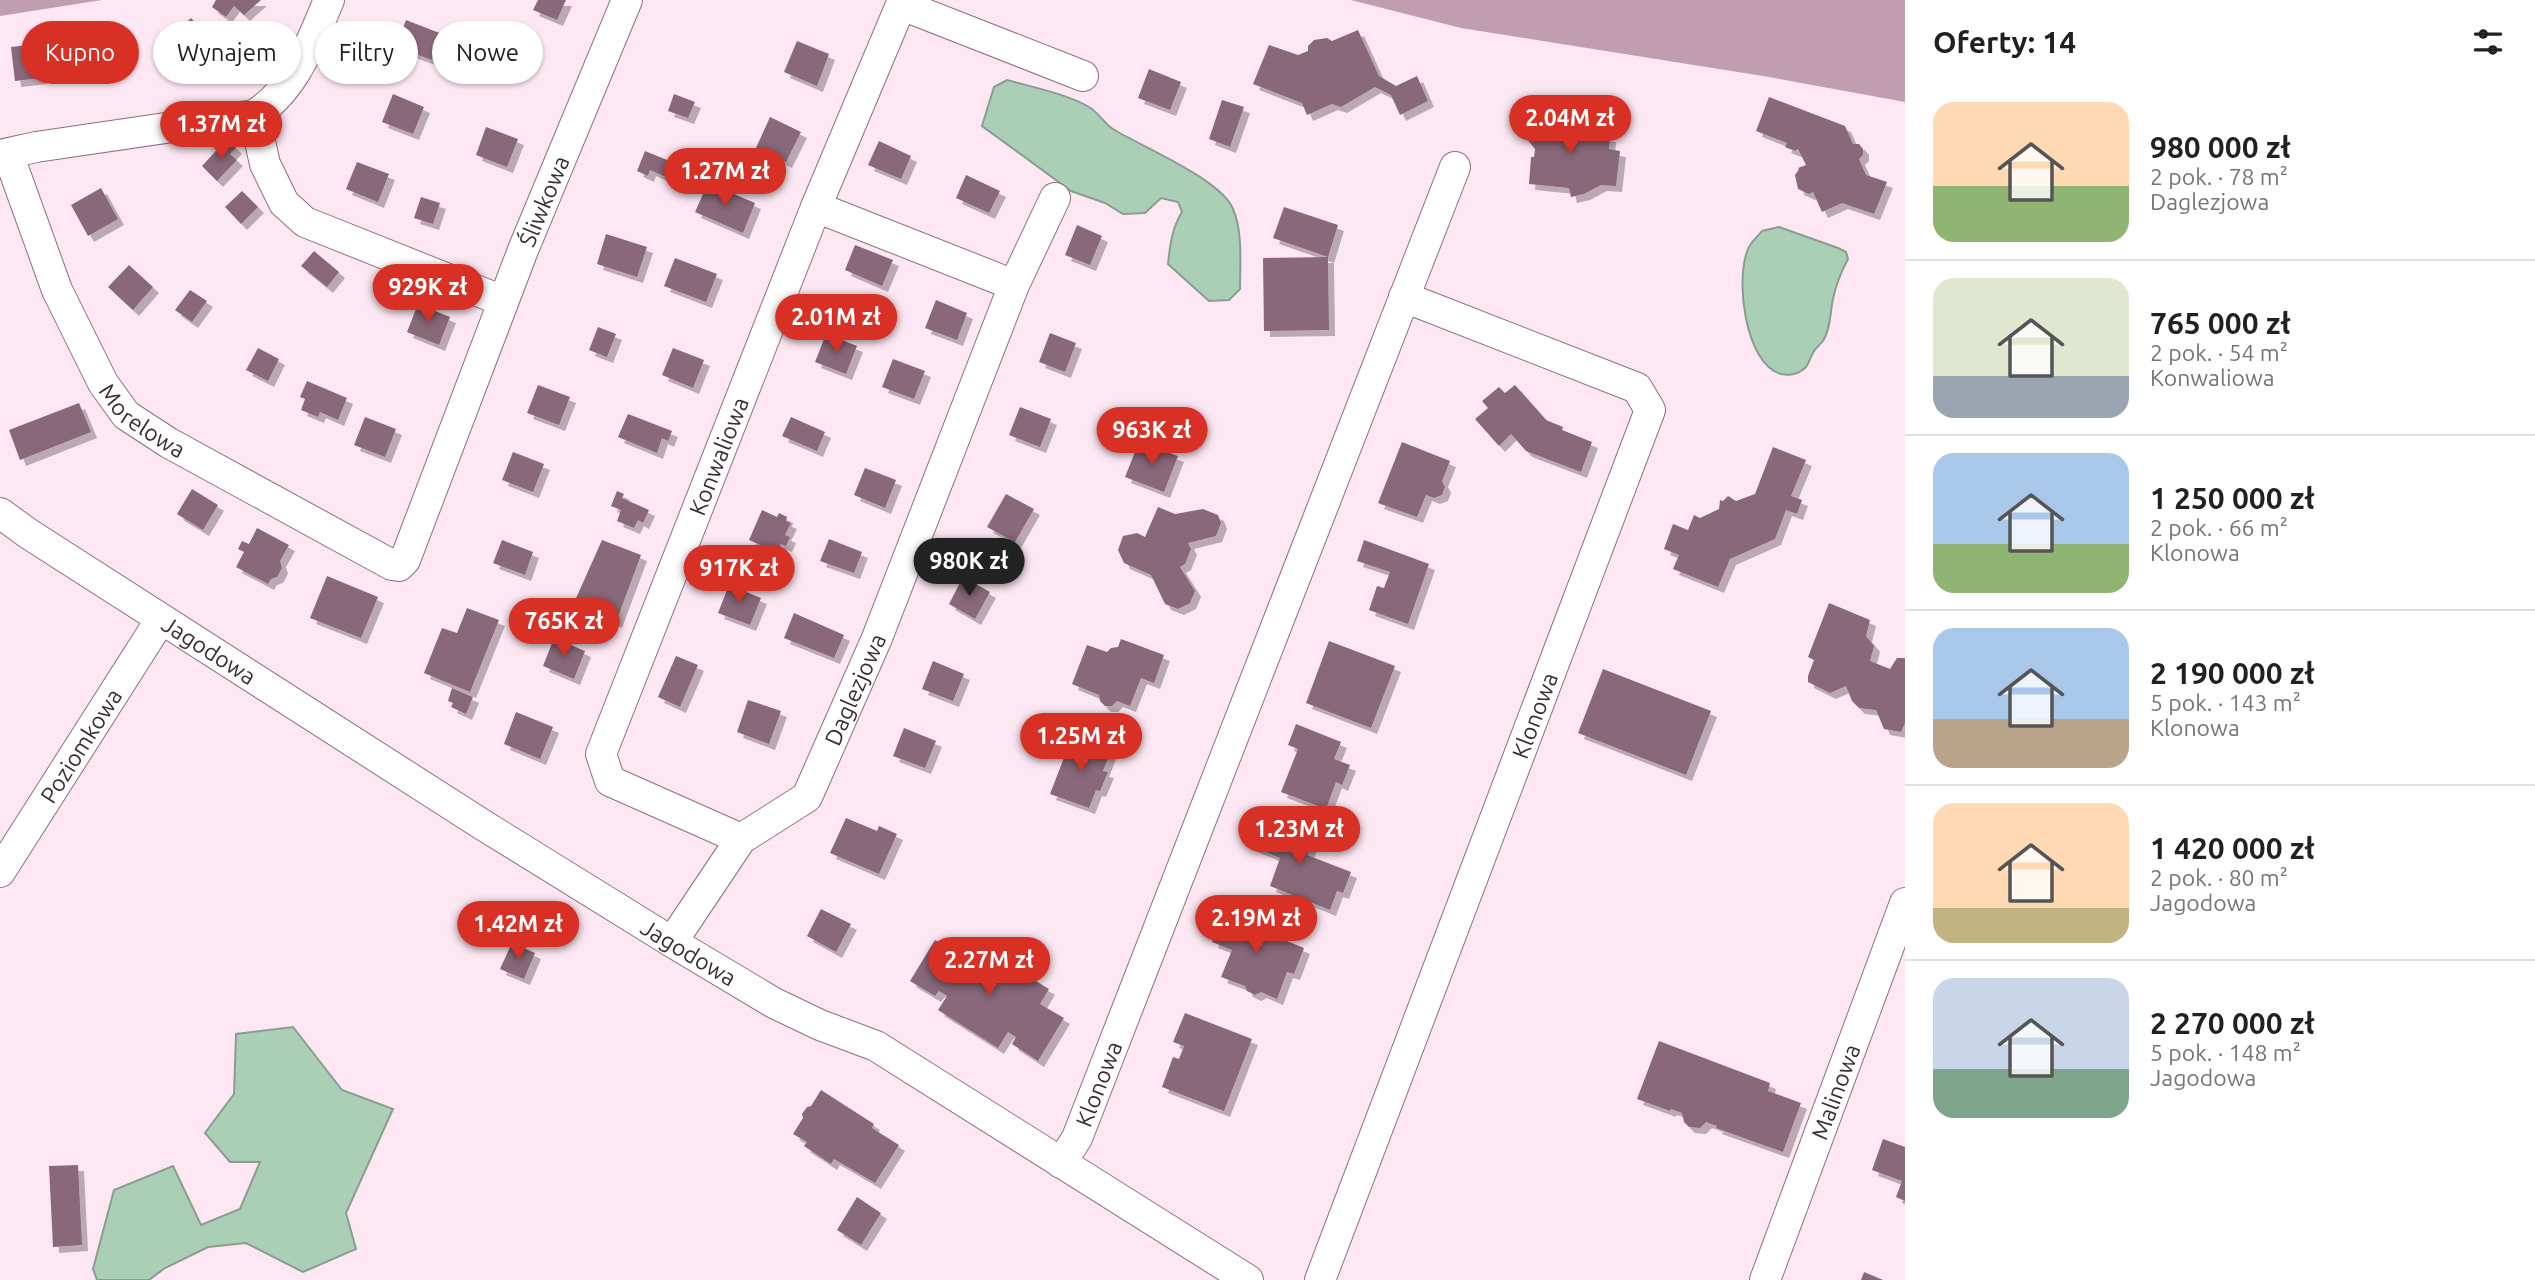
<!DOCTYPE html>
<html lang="pl">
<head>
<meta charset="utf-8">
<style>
	:root { --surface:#fff; --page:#f6f6f6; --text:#202124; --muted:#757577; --line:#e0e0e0; --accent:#d93025 }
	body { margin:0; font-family:Ubuntu,sans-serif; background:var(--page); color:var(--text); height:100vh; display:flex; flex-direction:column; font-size:26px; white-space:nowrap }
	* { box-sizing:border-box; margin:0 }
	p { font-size:23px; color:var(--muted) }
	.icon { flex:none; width:38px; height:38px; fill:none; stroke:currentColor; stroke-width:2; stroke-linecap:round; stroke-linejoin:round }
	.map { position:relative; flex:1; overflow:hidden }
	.panel { display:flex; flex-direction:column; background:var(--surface); width:630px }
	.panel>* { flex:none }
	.hud { position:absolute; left:21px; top:21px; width:665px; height:63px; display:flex; gap:14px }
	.price { position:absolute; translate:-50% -60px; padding:0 16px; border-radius:24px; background:var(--accent); color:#fff; font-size:23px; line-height:46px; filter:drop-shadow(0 2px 4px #0008) }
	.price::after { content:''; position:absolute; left:50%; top:42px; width:21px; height:16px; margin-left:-10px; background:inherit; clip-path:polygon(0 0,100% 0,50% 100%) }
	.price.selected { background:#222; color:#fff }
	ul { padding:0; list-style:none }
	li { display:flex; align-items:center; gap:21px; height:175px; padding:0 28px }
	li+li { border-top:2px solid var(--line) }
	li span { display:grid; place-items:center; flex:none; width:196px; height:140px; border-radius:21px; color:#555 }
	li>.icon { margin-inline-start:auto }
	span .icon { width:84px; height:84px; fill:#fffc; stroke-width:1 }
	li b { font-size:30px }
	h2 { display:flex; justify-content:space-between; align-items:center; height:84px; padding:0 28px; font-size:30px }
	.tag { padding:0 24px; border-radius:32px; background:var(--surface); box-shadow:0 2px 5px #0004; font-size:24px; line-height:63px }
	.tag.selected { background:var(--accent); color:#fff }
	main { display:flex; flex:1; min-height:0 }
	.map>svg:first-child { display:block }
	.forest { fill:#c19db0 }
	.water { fill:#abceb7; stroke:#899e90; stroke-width:2 }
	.building { fill:#896779; filter:url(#shadow) }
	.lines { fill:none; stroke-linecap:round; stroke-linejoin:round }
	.minor-casing { stroke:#8e6f7f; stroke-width:32 }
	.minor { stroke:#fff; stroke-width:30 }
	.labels { text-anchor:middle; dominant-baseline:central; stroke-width:7; stroke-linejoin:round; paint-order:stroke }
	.street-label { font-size:23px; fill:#3a2d34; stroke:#fde7f2 }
</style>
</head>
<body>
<main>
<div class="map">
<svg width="1905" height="1280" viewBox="0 0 1905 1280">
	<defs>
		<filter id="shadow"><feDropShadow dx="6" dy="6" stdDeviation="0" flood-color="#0004"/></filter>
	</defs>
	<rect width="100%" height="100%" fill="#fde7f2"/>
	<g class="forest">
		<path d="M0,0H102L0,16Z"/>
		<path d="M1351,0H1905V102L1763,76L1461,28Z"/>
	</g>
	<g class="water">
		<path d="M1007,80C1032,87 1067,94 1089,107C1098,112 1104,123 1113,129C1140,146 1221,179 1233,209C1243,232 1240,264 1240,289L1229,300L1209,301L1168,264C1170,245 1172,228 1182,212L1178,202L1161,198L1145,213L1123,214L1105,203L1071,191L982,126L994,87Z"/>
		<path d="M1779,227L1838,248L1846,252L1848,259C1841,272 1836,284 1833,299C1830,312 1831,328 1823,341C1820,345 1815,348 1813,353C1810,358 1809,363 1806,367C1799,374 1790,376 1781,374C1745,364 1734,277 1749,247C1752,241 1758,236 1762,231Z"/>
		<path d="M293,1027L342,1090L393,1109L346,1213L356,1249L303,1272L246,1243L208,1247L165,1268L149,1280H97L93,1269L114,1190L173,1166L201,1225L240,1209L260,1162H230L205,1133L234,1094L236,1034Z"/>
	</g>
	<g class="building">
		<path d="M216,0H261L244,15L234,6L226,17L212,7Z"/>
		<path d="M538,0H566L557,20L533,10Z"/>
		<path d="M191,18L213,43L188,66L166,41Z"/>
		<path d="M406,20L442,34L432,60L396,47Z"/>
		<path d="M1358,30L1379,76L1396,86L1417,76L1428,101L1400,115L1391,95L1375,87L1341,107L1332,104L1307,115L1302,103L1253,84L1269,45L1298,55L1308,51V46L1314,40L1327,38L1332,41Z"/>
		<path d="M115,31L120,60L83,62L79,37Z"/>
		<path d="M797,41L829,54L817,86L784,72Z"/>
		<path d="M37,44L41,78L15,81L11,47Z"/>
		<path d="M492,47L515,56L507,76L485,68Z"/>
		<path d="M1149,69L1181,82L1170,110L1138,98Z"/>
		<path d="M393,94L424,107L413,134L382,122Z"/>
		<path d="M674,94L695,102L688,118L668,111Z"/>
		<path d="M1769,97L1845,126L1853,144H1859L1863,149V155L1859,159L1866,175L1887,182L1874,214L1842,203L1822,212L1813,192L1809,194L1798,189L1795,175L1799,169L1798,168L1806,165L1798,149L1795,151L1785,147L1787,143L1756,131Z"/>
		<path d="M1222,100L1244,107L1230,147L1209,139Z"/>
		<path d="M1536,107L1573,111L1571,132L1610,136L1609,149L1620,151L1616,186L1601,185L1584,194L1571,197L1569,188L1529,184L1531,157H1534L1535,149L1527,139L1529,137L1533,142Z"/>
		<path d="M770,117L801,132L786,162L756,148Z"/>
		<path d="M486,127L518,139L507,167L476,155Z"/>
		<path d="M227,139L236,148L230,154L237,160L217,181L202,166Z"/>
		<path d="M879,141L911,156L901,179L868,165Z"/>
		<path d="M645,151L672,162L666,177L650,170L648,176L637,171Z"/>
		<path d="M357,162L389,174L378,202L346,189Z"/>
		<path d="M966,175L1000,191L989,213L956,198Z"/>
		<path d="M708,183L755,203L743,233L695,212Z"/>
		<path d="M101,188L118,219L88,236L71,205Z"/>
		<path d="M242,191L258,207L241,224L225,207Z"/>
		<path d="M421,197L440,203L433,224L414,218Z"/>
		<path d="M1284,207L1338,225L1328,257L1273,238Z"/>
		<path d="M1077,225L1102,236L1090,265L1065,255Z"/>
		<path d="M606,234L647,247L637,277L597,264Z"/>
		<path d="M855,245L893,260L882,286L845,270Z"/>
		<path d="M314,251L339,272L327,287L301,266Z"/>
		<path d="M1328,257L1329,330L1264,331L1263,258Z"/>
		<path d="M675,258L717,274L706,302L664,286Z"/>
		<path d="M129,265L153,287L133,310L108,287Z"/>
		<path d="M190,290L207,301L192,322L175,310Z"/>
		<path d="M936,300L967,313L957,340L925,328Z"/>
		<path d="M418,304L450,317L439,345L407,332Z"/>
		<path d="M598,327L616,334L607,357L589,350Z"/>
		<path d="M1050,333L1076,343L1065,372L1039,362Z"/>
		<path d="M826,334L857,346L846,374L815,362Z"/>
		<path d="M258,348L279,359L268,381L246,370Z"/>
		<path d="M673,348L704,360L693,388L662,375Z"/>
		<path d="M893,359L925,371L914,399L882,387Z"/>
		<path d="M307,381L347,398L338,420L320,412L318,417L301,410L305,399L300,397Z"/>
		<path d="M538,385L570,397L559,425L527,413Z"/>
		<path d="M1515,385L1546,420L1563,427L1562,430L1592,442L1581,472L1526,451L1511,434L1499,446L1475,419L1488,408L1482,401L1499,387L1505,393Z"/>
		<path d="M79,403L91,432L20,460L9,430Z"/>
		<path d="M1020,407L1051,419L1040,447L1009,435Z"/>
		<path d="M628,414L672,431L668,441L662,438L657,453L618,437Z"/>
		<path d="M365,417L396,429L385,457L354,445Z"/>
		<path d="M791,417L825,432L817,451L782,436Z"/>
		<path d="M1139,442L1178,456L1164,492L1125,477Z"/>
		<path d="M1402,442L1450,461L1442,481L1445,487L1442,495L1434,498L1426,495L1417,517L1378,503Z"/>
		<path d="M1773,447L1806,460L1791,496L1802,500L1797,514L1786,510L1775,539L1730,559L1718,587L1673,569L1679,555L1664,549L1673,524L1688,530L1694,515L1700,518L1719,509L1720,500L1723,501L1728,496L1736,501L1755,494Z"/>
		<path d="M513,452L544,464L533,492L502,480Z"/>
		<path d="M865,468L896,480L885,508L854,495Z"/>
		<path d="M192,489L218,505L203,530L177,514Z"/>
		<path d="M617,491L624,494L622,498L649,510L643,523L638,520L634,528L617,521L621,510L611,506Z"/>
		<path d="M1006,494L1034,509L1015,542L987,527Z"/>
		<path d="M1158,507L1175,514L1203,509L1218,515L1221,523L1216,536L1188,543L1191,549L1185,564L1180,567L1195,591L1190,603L1178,609L1165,604L1151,575L1124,563L1118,550L1123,536L1137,533L1145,537Z"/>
		<path d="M762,510L777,517L779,513L787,517L786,521L791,523L785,535L790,537L786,546L781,544L777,552L749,540Z"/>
		<path d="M257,528L289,545L280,561L282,568L277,577L271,579L268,584L236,567L244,552L238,549L242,541L249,544Z"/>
		<path d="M829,539L862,552L854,573L820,561Z"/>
		<path d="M502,540L533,552L525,575L493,563Z"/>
		<path d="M602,540L641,555L616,622L604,617L597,621L588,617L585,610L573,605Z"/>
		<path d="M1364,540L1429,564L1408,624L1369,610L1377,586L1384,588L1390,572L1357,561Z"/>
		<path d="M327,576L378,597L361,638L310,618Z"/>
		<path d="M963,577L990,592L975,619L949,604Z"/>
		<path d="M729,585L761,598L750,625L718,613Z"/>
		<path d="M1829,603L1870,620L1866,636L1874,646L1870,661L1890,669L1897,658H1905V723L1901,732L1884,729L1876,710L1859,708L1852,701L1846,686L1830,693L1808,682V676L1814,660L1808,657Z"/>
		<path d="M467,608L499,620L470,692L424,673L442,628L457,633Z"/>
		<path d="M794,613L844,635L834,658L784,638Z"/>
		<path d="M554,638L585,651L574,679L543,666Z"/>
		<path d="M1121,639L1164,655L1154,683L1141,678L1130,706L1117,701L1112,706H1105L1100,701L1099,695L1072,684L1087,645L1107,652L1111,648L1118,647Z"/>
		<path d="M1329,641L1395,666L1371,728L1306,703Z"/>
		<path d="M676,656L698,665L680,707L658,697Z"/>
		<path d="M933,661L964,674L953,701L922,689Z"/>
		<path d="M1603,669L1711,711L1686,775L1578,733Z"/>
		<path d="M452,688L473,697L466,714L451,707L453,703L448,701Z"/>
		<path d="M748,700L781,711L769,744L737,732Z"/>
		<path d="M516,712L553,727L540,759L504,744Z"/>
		<path d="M1296,724L1341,742L1334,759L1350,765L1342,785L1336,782L1326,809L1281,792L1298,749L1288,745Z"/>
		<path d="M904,728L936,741L925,768L893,756Z"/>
		<path d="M1072,737L1111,751L1103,771L1108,772L1100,791L1096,790L1089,808L1050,794Z"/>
		<path d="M846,818L877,831L879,826L897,834L879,874L830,853Z"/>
		<path d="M1259,819L1313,840L1307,855L1351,872L1343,893L1337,891L1330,910L1270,886L1280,858L1249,845Z"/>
		<path d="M821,909L851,924L836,952L807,936Z"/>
		<path d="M1225,910L1267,926L1265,932L1304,948L1294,974L1287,972L1277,999L1261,992L1255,995L1247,991L1245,986L1221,977L1232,950L1212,942Z"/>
		<path d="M935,940L959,954L969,940L1049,989L1040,1004L1064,1018L1038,1061L1012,1044L1016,1037L1008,1032L998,1048L938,1010L947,996L939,991L935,996L910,981Z"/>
		<path d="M512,943L535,953L524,979L500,969Z"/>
		<path d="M1185,1013L1252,1039L1224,1111L1162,1087L1173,1057L1179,1059L1184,1046L1173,1042Z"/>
		<path d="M1659,1041L1770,1083L1768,1091L1801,1103L1783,1152L1716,1128L1717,1126L1706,1122L1700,1128L1689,1127L1684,1122L1682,1113L1671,1109L1670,1111L1637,1099Z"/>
		<path d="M821,1090L874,1124L872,1128L899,1145L875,1183L834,1159L831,1164L804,1146L807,1142L793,1134L803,1118L802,1114L807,1107L811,1106Z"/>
		<path d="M1883,1139L1905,1147V1201L1896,1197L1902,1181L1872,1170Z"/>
		<path d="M78,1165L82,1245L53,1247L49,1166Z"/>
		<path d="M857,1197L881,1213L861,1245L837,1230Z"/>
		<path d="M1864,1272L1883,1280H1861Z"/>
	</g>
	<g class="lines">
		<defs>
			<g id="minor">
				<path d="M902,5L1083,76"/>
				<path d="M254,115L265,164L284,203L305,222L503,301"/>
				<path id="s1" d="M12,153V165L57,290L103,383L126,415L169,443L392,565L399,566L405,560L523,250L627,0"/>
				<path d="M0,155L36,147L254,115C295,90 311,42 329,0"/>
				<path d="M816,207L1014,285"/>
				<path id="s2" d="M0,513L29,534L483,825L672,942L774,1003L820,1025L876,1046L1248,1280"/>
				<path id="s3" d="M741,839L610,781L601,754L816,207L903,0"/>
				<path id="s4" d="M0,872L161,619"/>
				<path id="s5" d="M672,942L741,839L807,797L877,638L1014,285L1055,198"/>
				<path id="s6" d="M1061,1163L1077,1138L1455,167"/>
				<path id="s7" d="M1320,1280L1650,410L1637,388L1404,297"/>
				<path id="s8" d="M1765,1280L1905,903"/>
			</g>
		</defs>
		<use href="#minor" class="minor-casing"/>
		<use href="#minor" class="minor"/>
	</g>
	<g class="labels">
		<g class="street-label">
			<text stroke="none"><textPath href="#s1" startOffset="994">Śliwkowa</textPath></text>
			<text stroke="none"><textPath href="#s1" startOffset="304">Morelowa</textPath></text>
			<text stroke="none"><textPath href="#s3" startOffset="492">Konwaliowa</textPath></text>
			<text stroke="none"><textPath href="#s2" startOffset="250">Jagodowa</textPath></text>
			<text stroke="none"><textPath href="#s5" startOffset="320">Daglezjowa</textPath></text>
			<text stroke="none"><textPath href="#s7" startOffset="604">Klonowa</textPath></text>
			<text stroke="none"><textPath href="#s4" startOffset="150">Poziomkowa</textPath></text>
			<text stroke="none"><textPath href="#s2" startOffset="817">Jagodowa</textPath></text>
			<text stroke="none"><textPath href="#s6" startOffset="88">Klonowa</textPath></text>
			<text stroke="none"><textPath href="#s8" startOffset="201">Malinowa</textPath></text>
		</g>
	</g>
</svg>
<b class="price" style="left:1570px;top:155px">2.04M zł</b>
<b class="price" style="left:221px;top:161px">1.37M zł</b>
<b class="price" style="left:725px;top:208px">1.27M zł</b>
<b class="price" style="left:428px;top:324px">929K zł</b>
<b class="price" style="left:836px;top:354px">2.01M zł</b>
<b class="price" style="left:1152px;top:467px">963K zł</b>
<b class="price selected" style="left:969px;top:598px">980K zł</b>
<b class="price" style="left:739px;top:605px">917K zł</b>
<b class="price" style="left:564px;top:658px">765K zł</b>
<b class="price" style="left:1081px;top:773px">1.25M zł</b>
<b class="price" style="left:1299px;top:866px">1.23M zł</b>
<b class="price" style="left:1256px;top:955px">2.19M zł</b>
<b class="price" style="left:518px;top:961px">1.42M zł</b>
<b class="price" style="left:989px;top:997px">2.27M zł</b>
<div class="hud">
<a class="tag selected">Kupno</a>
<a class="tag">Wynajem</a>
<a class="tag">Filtry</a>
<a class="tag">Nowe</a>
</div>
</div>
<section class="panel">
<h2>Oferty: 14<svg class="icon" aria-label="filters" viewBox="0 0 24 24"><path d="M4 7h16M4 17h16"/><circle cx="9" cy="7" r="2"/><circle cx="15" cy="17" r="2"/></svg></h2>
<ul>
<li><span style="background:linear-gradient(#ffd9b3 60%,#8fb573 0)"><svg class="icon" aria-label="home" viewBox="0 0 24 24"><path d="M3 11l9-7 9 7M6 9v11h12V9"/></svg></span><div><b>980 000 zł</b><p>2 pok. · 78 m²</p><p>Daglezjowa</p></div></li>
<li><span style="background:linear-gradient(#dfe7d0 70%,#9aa5b1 0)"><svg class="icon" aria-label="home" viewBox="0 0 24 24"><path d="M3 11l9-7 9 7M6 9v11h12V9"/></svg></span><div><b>765 000 zł</b><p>2 pok. · 54 m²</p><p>Konwaliowa</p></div></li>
<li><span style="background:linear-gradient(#a9c7e8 65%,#8fb573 0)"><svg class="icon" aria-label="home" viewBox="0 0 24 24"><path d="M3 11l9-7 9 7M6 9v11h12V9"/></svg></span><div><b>1 250 000 zł</b><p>2 pok. · 66 m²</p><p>Klonowa</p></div></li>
<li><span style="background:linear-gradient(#a9c7e8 65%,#b9a48a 0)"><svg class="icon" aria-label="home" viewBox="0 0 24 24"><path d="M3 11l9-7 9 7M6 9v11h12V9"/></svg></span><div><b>2 190 000 zł</b><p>5 pok. · 143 m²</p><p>Klonowa</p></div></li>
<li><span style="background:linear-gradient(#ffd9b3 75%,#c2b280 0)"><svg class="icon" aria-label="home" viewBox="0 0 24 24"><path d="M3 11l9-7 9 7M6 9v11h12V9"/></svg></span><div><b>1 420 000 zł</b><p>2 pok. · 80 m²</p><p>Jagodowa</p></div></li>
<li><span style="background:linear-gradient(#c9d6e8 65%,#7fa58c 0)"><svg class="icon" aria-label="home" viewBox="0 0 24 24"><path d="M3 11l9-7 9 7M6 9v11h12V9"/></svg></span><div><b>2 270 000 zł</b><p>5 pok. · 148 m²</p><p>Jagodowa</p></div></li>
</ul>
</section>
</main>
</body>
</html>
